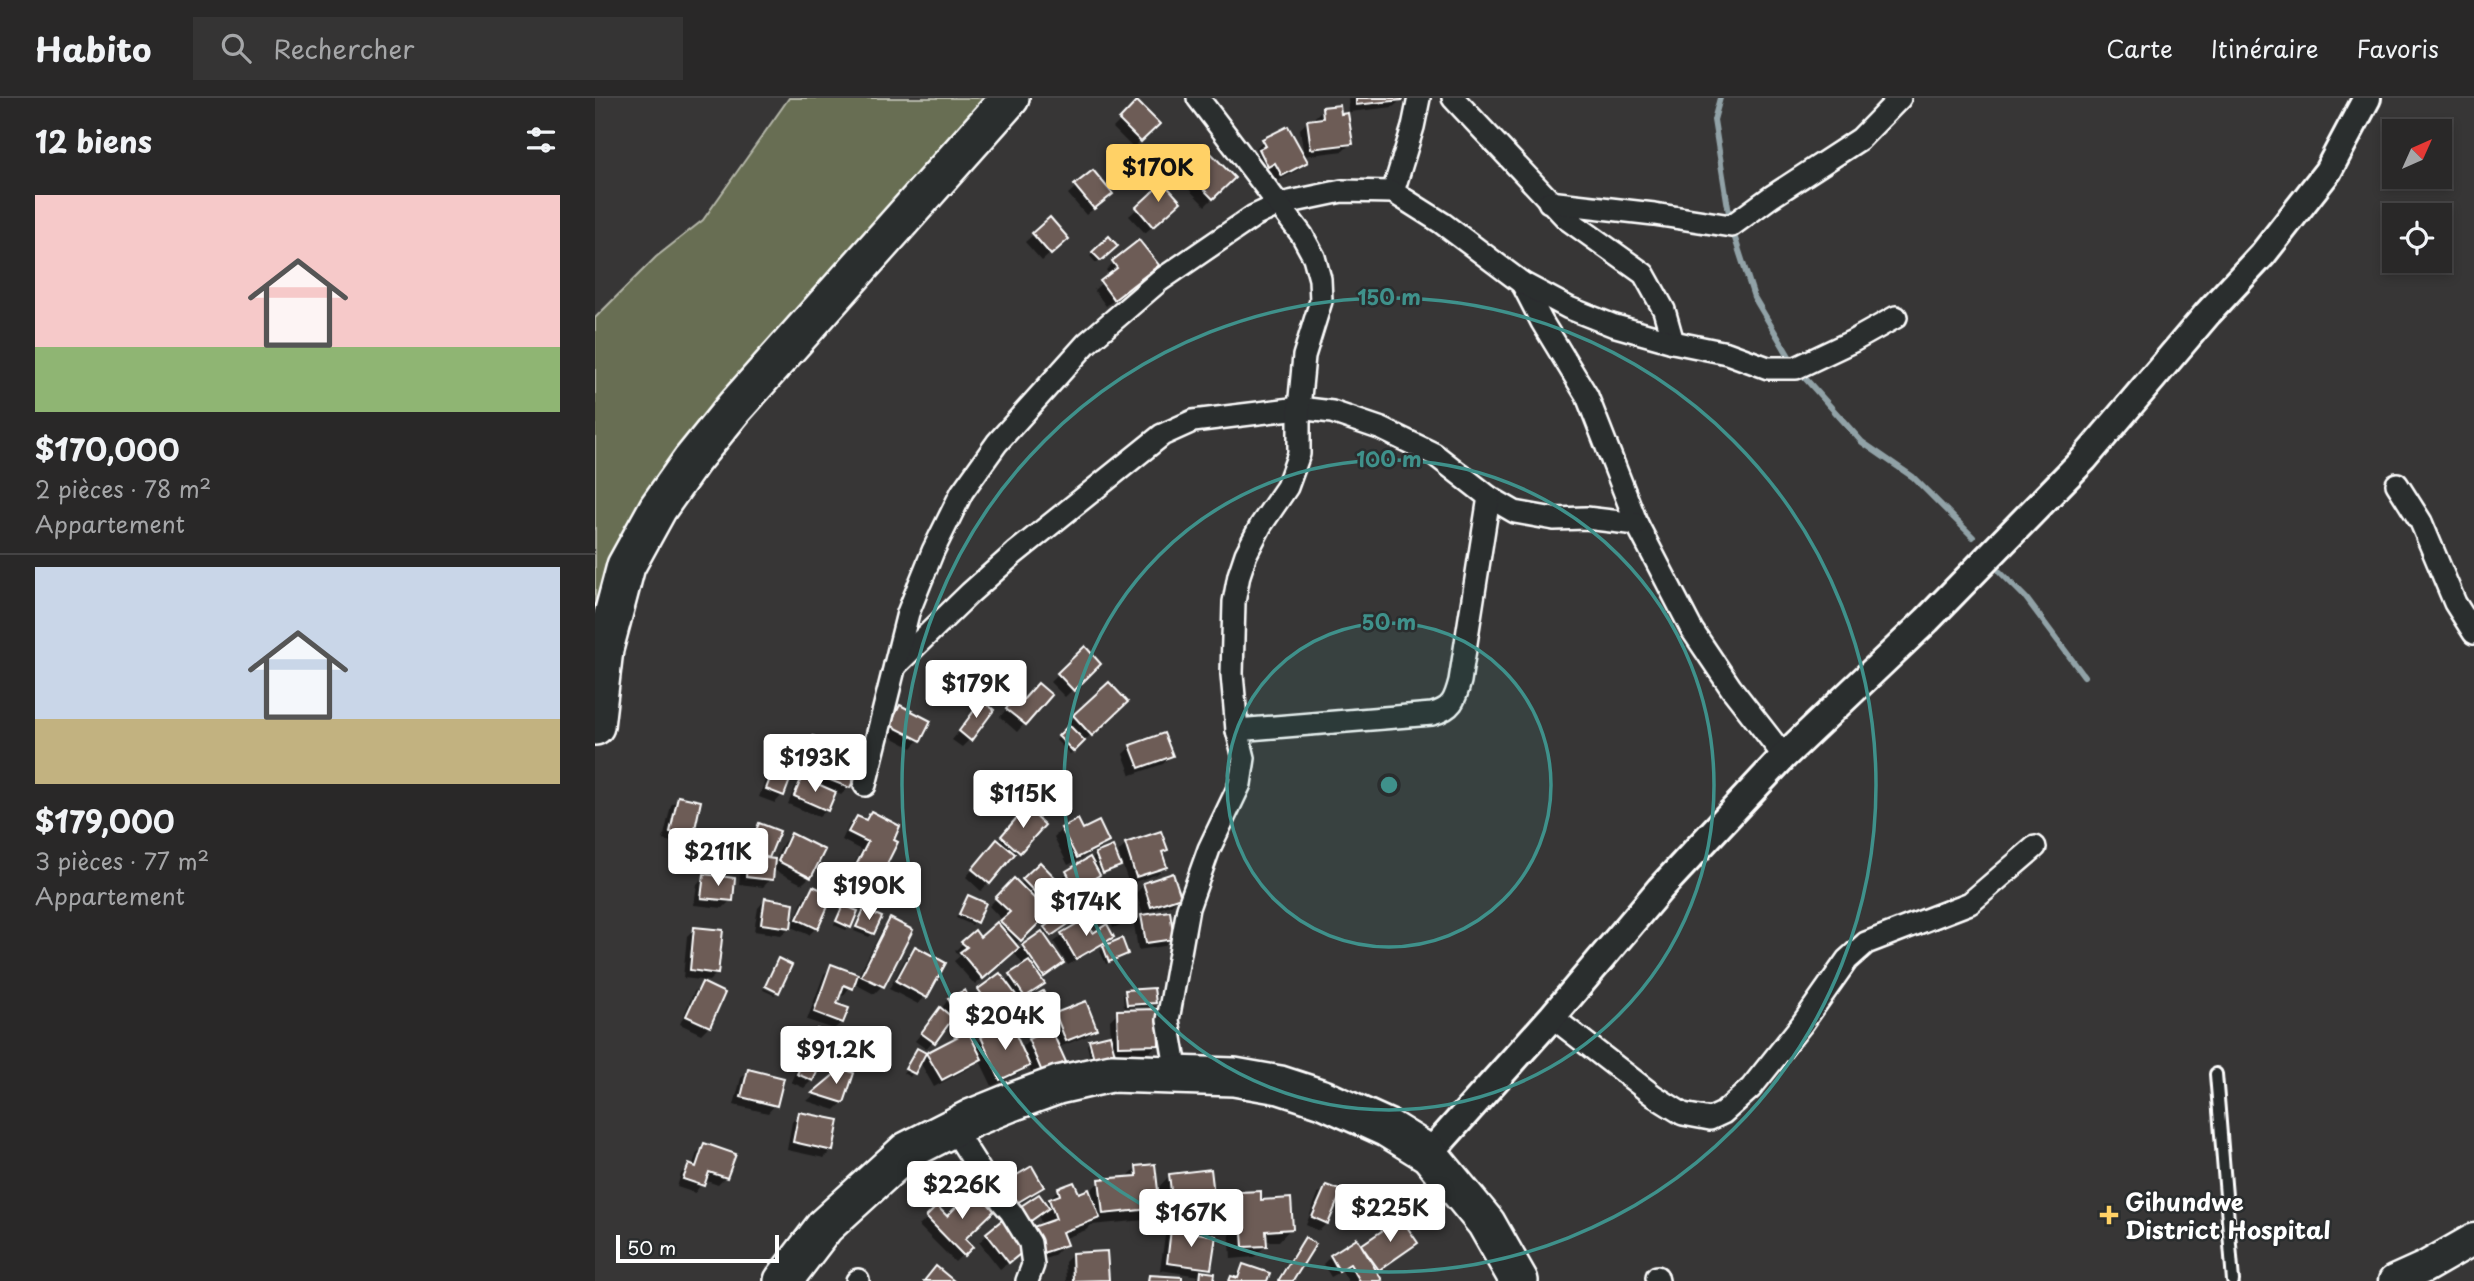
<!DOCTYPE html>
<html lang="fr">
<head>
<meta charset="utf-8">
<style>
	:root { --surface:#292828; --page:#353434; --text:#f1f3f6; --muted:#a5a6a8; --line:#454445; --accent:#ffd166 }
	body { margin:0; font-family:"Playpen Sans",sans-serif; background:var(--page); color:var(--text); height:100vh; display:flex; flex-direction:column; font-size:26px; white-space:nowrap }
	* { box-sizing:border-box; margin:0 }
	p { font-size:23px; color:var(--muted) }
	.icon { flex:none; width:38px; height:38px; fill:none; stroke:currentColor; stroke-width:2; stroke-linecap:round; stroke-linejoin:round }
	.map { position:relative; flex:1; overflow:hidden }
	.sheet { display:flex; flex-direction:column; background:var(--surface); width:595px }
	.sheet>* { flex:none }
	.needle { width:46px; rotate:45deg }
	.controls { position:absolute; left:1787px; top:21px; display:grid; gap:14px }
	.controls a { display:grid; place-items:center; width:70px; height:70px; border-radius:0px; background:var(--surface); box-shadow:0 4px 10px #0003,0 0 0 2px var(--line); font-size:35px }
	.scale { position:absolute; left:21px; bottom:18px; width:163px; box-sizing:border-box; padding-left:7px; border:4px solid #fff; border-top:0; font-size:19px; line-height:24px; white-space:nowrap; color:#fff; -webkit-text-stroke:5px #2a2d2e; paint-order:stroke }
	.price { position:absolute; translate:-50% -60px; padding:0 16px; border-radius:7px; background:#fff; color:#222; font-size:23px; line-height:46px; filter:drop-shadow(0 2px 4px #0008) }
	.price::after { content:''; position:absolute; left:50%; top:42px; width:21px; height:16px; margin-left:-10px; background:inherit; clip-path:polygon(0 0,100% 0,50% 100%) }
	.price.current { background:var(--accent); color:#111 }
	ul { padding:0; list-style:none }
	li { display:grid; align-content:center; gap:14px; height:371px; padding:0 35px }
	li+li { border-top:2px solid var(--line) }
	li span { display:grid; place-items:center; height:217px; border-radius:0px; color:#555 }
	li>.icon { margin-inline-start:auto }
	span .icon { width:126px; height:126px; fill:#fffc; stroke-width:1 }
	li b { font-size:30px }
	h2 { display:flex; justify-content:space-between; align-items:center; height:84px; padding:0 35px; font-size:30px }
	header { display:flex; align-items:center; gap:42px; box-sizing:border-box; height:98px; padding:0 35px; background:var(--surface); border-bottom:2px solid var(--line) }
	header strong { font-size:33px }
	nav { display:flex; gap:38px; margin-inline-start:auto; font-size:24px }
	.search { width:490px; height:63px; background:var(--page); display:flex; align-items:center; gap:18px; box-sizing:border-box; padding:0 24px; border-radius:0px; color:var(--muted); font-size:26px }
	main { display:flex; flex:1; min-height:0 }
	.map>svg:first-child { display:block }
	.green { fill:#686e53; stroke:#b4b6a9; stroke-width:2 }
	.shadow { fill:#0007 }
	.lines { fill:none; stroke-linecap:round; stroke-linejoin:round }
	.stream { stroke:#91a2a7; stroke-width:6 }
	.building { fill:#6d5b57; stroke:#fff; stroke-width:2 }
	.service-casing { stroke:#fff; stroke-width:16 }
	.minor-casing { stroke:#fff; stroke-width:26 }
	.tertiary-casing { stroke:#fff; stroke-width:32 }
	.secondary-casing { stroke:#fff; stroke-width:35 }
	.trunk-casing { stroke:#fff; stroke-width:42 }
	.service { stroke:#2a2d2e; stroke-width:10 }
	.minor { stroke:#2a2d2e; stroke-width:21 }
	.tertiary { stroke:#2a2d2e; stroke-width:26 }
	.secondary { stroke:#2a2d2e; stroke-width:30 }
	.trunk { stroke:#2a2d2e; stroke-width:37 }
	.ring { fill:none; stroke:#3f918b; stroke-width:3.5 }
	.poi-dot { fill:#ffd166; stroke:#2a2d2e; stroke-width:2.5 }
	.labels { text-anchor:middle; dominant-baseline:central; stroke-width:5; stroke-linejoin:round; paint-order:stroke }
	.poi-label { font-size:24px; font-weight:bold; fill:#fff; stroke:#2a2d2e; text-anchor:start }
	.centre { fill:#3f918b; stroke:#2a2d2e; stroke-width:3.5 }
	.ring-label { font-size:21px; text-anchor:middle; font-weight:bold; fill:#3f918b; stroke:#2a2d2e; stroke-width:5; stroke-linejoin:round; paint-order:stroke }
</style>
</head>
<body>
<header>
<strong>Habito</strong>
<div class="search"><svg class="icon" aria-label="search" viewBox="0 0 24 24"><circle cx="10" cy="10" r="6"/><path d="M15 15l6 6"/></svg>Rechercher</div>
<nav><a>Carte</a><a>Itinéraire</a><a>Favoris</a></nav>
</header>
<main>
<section class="sheet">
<h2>12 biens<svg class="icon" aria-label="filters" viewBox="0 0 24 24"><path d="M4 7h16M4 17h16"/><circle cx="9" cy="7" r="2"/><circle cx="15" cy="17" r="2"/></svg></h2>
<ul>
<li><span style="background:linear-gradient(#f6c9c9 70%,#8fb573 0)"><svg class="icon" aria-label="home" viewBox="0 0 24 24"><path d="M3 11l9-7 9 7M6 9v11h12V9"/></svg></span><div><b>$170,000</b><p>2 pièces · 78 m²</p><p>Appartement</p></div></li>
<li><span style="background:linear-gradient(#c9d6e8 70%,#c2b280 0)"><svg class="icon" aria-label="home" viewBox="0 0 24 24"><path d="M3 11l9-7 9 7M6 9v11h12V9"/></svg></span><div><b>$179,000</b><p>3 pièces · 77 m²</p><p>Appartement</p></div></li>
</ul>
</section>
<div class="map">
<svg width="1879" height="1183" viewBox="0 0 1879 1183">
	<rect width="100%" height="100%" fill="#373636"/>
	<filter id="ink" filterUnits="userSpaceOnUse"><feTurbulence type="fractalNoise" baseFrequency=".0143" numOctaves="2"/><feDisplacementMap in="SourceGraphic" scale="14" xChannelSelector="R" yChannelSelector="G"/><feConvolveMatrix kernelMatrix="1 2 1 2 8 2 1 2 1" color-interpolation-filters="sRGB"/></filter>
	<g filter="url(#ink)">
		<path class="green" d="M194,0H415L63,410L0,628V220L61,159L108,122Z"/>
		<g class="shadow">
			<path d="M753,0H805L806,2L798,9L754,14Z"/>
			<path d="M542,6L562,26L538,50L518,30Z"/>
			<path d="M728,11L756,45L748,53L709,58L705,31L713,23L720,22V19Z"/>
			<path d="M668,43L711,64L703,72L679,85L672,72L665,75L657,61L663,55L661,50Z"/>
			<path d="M611,52L638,80L610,108L583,80Z"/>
			<path d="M498,74L508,103L491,117L473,96Z"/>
			<path d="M568,87L576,112L550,135L534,118Z"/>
			<path d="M455,122L464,148L447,163L430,144Z"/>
			<path d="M514,141L520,148L501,165L495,158Z"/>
			<path d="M518,165L554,174L511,208L499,192L515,178L511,172Z"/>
			<path d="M490,550L504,566L470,599L455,584Z"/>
			<path d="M514,586L531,604L475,656L461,642L474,629L472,626Z"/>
			<path d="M454,597L422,634L405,619L414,608Z"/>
			<path d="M387,605L375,641L367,649L357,642Z"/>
			<path d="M305,609L324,642L317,650L289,635L298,617Z"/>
			<path d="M218,641L254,689L246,697L240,694L232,712L224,719L193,706L200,689L208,681L199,678L210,648Z"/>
			<path d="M536,648L576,658L568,666L536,677L528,656Z"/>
			<path d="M188,649L187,697L180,705L164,699L180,656Z"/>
			<path d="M435,685L459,695L449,709L428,696Z"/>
			<path d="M84,700L96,739L89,747L68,742L76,707Z"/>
			<path d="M276,715L297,742L283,781L275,788L254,777L266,752L247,742L254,727L262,720L268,723Z"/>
			<path d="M424,719V754L415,760L386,793L371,779Z"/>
			<path d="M164,727L173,759L170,762L180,763L188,745L196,737L215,779L207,786L177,771L176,781L168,789L144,786L146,768L152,762L146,760L156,734Z"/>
			<path d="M467,731L512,743L505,751L473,767L459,739Z"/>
			<path d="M531,747L571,751L566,756L570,769L562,776L534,786L523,754Z"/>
			<path d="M501,757L524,767L502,778L495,784L471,798L420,847L424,852L450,830L483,813L490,806L538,817L530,825L518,830L514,820L493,829L497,837L517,838L509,846L473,867L459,844L486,823L484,817L450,841L466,865L445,882L447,886L440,894L421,906L420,903L392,924L376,900L405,878L409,884L429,868L418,853L380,887L359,863L365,858L360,853L368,845L385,841L408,823L394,808L419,783L424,787L445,767L469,789L465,782L472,775L495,762Z"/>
			<path d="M109,778L136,802L128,810L99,807L102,786Z"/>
			<path d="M549,787L584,799L576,807L548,816L541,795Z"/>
			<path d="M218,790L221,830L214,837L196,829L210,798Z"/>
			<path d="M373,799L380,824L377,827L361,820Z"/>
			<path d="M170,802L194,830L186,837L159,833L163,810Z"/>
			<path d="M249,809L254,829L251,832L239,827Z"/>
			<path d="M269,813L278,835L274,839L259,833Z"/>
			<path d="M547,818L577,840L569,848L543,852L539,826Z"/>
			<path d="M296,822L316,833L287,888L279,896L258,885L248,898L244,896L240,907L247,924L239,931L212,922L229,876L237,869L263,878L288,830Z"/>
			<path d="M100,830L122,875L114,883L88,880L92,838Z"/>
			<path d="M509,849L531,856L511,866L505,853Z"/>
			<path d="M320,850L330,899L323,906L294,891L312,858Z"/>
			<path d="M107,886L114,928L106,936L85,926L99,894Z"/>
			<path d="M169,890L181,896L179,897L168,892Z"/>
			<path d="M369,894L382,923L375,931L359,938L353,924L331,951L320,943L354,901Z"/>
			<path d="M531,894L559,904L556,908L529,910L528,897Z"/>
			<path d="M425,908L450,910L428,922L422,911Z"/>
			<path d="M523,914L562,946L555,954L518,955L496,963L492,947L495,944L516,939L515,922Z"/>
			<path d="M461,916L500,930L492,938L462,950L469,963L461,971L439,981L433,967L425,975L397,988L384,961L378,968L339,989L325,964L315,979L308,975L322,952L331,957L372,935L379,949L387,941L415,928L425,951L434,942L457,932L454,924Z"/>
			<path d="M222,933L217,982L209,990L196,984L214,941Z"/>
			<path d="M247,972L248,1004L240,1012L212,1003Z"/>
			<path d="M154,973L180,1007L173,1015L139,1007L146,980Z"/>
			<path d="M205,1016L237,1052L229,1060L192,1052L197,1024Z"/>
			<path d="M110,1047L131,1079L123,1087L109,1082L100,1095L82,1089L86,1076L94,1068L97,1069L102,1055Z"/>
			<path d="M541,1070L561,1092L574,1078L620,1122L608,1134L599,1135L615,1170L610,1175L617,1183H599L604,1178L565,1172L570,1138L565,1108L551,1122L496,1127L491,1132L468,1141L470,1146L458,1158L436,1166L427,1143L439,1131L447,1127L443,1117L444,1098L454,1112L452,1103L464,1091L482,1097L495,1093L505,1083L531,1080Z"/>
			<path d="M409,1087L447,1089L439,1097L412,1113L401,1094Z"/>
			<path d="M731,1089L732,1125L724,1133L711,1127L723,1096Z"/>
			<path d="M645,1096L665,1103L696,1130L684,1143H670L671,1147L659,1159L636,1161L633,1108Z"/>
			<path d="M342,1111L375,1149L360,1164L324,1128Z"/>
			<path d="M806,1122L821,1145L781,1175L783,1183H753L747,1173L736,1179L728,1166L736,1158L761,1143L765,1150Z"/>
			<path d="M407,1125L420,1160L405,1171L384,1144Z"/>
			<path d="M710,1142L696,1183H681L702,1149Z"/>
			<path d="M478,1156L513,1181L510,1183H471L470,1164Z"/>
			<path d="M648,1168L670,1183H633L638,1181Z"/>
		</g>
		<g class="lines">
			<g class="stream">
				<path d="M1125,0L1119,22L1136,128L1159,199L1201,270L1267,344L1318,379L1378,439"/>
				<path d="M1405,474L1431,500L1489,578"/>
			</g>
		</g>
		<g class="building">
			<path d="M761,0H807V2L761,7Z"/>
			<path d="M542,3L565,26L546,44L524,22Z"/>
			<path d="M745,7L746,16L753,15L758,46L716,51L712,22L728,20L727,9Z"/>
			<path d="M693,28L713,64L687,78L680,65L673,69L664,51L671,48L667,41Z"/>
			<path d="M611,50L640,80L618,101L589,71Z"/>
			<path d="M498,72L518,96L499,111L479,87Z"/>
			<path d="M568,84L586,104L558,129L541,109Z"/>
			<path d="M455,119L474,141L456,157L437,135Z"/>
			<path d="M514,138L523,148L506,163L497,154Z"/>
			<path d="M544,142L564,167L519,202L505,183L522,170L517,163Z"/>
			<path d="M490,548L506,566L479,593L462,575Z"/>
			<path d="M514,584L533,604L497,638L478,617Z"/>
			<path d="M443,585L457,597L431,627L411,611L421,598L427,603Z"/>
			<path d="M387,602L399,612L376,643L364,633Z"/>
			<path d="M305,607L336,623L326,643L295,627Z"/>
			<path d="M474,627L490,643L479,654L463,638Z"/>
			<path d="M569,635L578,658L544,670L535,647Z"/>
			<path d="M218,638L234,645L245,640L255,644L258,655L268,659L255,690L205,670Z"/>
			<path d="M188,647L206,653L189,698L171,691Z"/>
			<path d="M207,679L241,694L233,713L199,698Z"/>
			<path d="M439,680L462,694L454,707L430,692Z"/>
			<path d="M83,698L106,703L98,740L75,734Z"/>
			<path d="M431,709L450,727L425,755L406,738Z"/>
			<path d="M276,713L305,728L299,742L303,744L284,782L260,769L273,744L253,734L262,718L271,722Z"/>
			<path d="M483,721L488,731L504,723L514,744L482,760L466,730Z"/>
			<path d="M164,725L185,733L174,760L153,752Z"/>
			<path d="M566,733L573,752L567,754L572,769L541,779L530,745Z"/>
			<path d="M196,735L230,752L216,780L183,763Z"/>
			<path d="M402,741L420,756L395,786L377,771Z"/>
			<path d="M518,748L526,768L508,775L500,755Z"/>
			<path d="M153,758L180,761L178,782L151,779Z"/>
			<path d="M495,759L505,777L481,791L471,773Z"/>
			<path d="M445,764L476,796L458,813L427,781Z"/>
			<path d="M578,775L586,799L556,809L548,785Z"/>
			<path d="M109,776L140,780L138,803L106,800Z"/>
			<path d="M419,780L454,815L426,843L405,823L415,814L400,800Z"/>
			<path d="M218,788L238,797L223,831L202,821Z"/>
			<path d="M527,788L540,817L526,823L522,814L498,824L489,805Z"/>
			<path d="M373,797L391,805L382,825L364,816Z"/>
			<path d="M170,800L199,805L196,830L166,826Z"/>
			<path d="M248,807L263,813L256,830L241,823Z"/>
			<path d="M481,807L488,816L456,838L449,829Z"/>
			<path d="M269,811L287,819L279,836L261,829Z"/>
			<path d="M575,813L579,841L551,845L546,817Z"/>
			<path d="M295,820L318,832L289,889L266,878Z"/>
			<path d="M490,821L498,835L512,826L519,839L481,861L466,835Z"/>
			<path d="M402,824L424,850L388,881L365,854L372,849L366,844L380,832L385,839Z"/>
			<path d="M99,829L128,832L123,876L95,872Z"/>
			<path d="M447,833L469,865L449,879L427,847Z"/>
			<path d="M527,840L533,856L514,864L508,848Z"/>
			<path d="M320,848L351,865L332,900L301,883Z"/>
			<path d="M183,860L197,867L184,895L170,888Z"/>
			<path d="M434,863L450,886L430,899L414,876Z"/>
			<path d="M236,866L263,876L258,891L249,887L242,906L254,910L248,925L219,914Z"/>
			<path d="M405,875L424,901L401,917L383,891Z"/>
			<path d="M107,884L130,895L115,929L91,918Z"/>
			<path d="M559,890L561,905L532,907L530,892Z"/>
			<path d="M370,892L384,923L367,931L353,900Z"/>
			<path d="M448,893L456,907L432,920L424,906Z"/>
			<path d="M491,903L502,931L471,943L460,915Z"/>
			<path d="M345,909L358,920L340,945L326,935Z"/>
			<path d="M563,911L564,947L523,948L522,912Z"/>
			<path d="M416,926L435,968L405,982L386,939Z"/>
			<path d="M222,931L238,938L218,983L202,976Z"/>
			<path d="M456,931L471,964L447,974L433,941Z"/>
			<path d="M373,933L387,961L347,982L331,955Z"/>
			<path d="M515,937L520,956L499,961L494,942Z"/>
			<path d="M322,950L331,955L320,976L310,971Z"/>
			<path d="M247,970L259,975L249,1005L217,995Z"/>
			<path d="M153,971L189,980L182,1008L146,999Z"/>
			<path d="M204,1014L244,1022L238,1053L198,1044Z"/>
			<path d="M109,1045L141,1056L132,1080L114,1074L109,1088L88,1081L94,1066L101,1069Z"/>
			<path d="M560,1066L565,1110L508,1116L504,1081L542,1078L541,1068Z"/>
			<path d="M437,1068L449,1089L420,1106L408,1085Z"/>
			<path d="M616,1071L622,1122L580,1127L574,1076Z"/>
			<path d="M479,1084L484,1095L494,1091L505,1120L467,1134L472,1147L448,1155L438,1129L461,1121L454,1101L465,1097L463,1090Z"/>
			<path d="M731,1087L747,1093L733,1126L717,1119Z"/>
			<path d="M666,1093V1102L696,1100L698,1131L671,1133L672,1148L648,1149L644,1094Z"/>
			<path d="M383,1094L400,1112L370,1141L378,1149L369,1158L331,1119L342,1108L352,1118L368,1102L371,1106Z"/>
			<path d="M444,1096L454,1110L430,1127L420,1112Z"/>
			<path d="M806,1120L823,1145L784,1172L766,1147Z"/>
			<path d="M407,1122L430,1152L414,1165L391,1135Z"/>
			<path d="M576,1131L621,1138L616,1171L572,1165Z"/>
			<path d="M710,1139L721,1146L698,1183H683Z"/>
			<path d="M762,1140L787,1182L784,1183H765L755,1166L744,1173L735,1157Z"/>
			<path d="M512,1153L514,1182L478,1183L477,1155Z"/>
			<path d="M648,1166L675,1175L672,1183H634L636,1178L643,1180Z"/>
			<path d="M341,1168L359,1183H329Z"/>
			<path d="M606,1173L620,1175L619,1183H605Z"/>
			<path d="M554,1177L587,1179V1183H553Z"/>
		</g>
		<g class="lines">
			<defs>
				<path id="service" d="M1621,976L1638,1183"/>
				<g id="minor">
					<path d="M858,0L972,121L1049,176L1069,212L1078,244"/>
					<path d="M798,94L818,29L824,0"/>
					<path d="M954,104L1059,116L1136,128L1176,99L1265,41L1305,0"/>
					<path d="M927,185L947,224L992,298L1042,426L1097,532L1136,590L1189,658"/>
					<path d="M1802,386L1826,424L1860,505L1879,535"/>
					<path d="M300,568L375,495L420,455L567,337L598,323L704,310L737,314L787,331L839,356L894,399L920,414L959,421L991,420L1042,426"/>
					<path d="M642,632L837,616C857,611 860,602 865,583L894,399"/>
					<path d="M270,687L313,515L338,453L367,394L402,345L492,245L564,183L659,118L685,106L747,93L798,94L847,125L927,185L974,210L1017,227L1078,244L1132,255L1173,270H1201L1258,243L1301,219"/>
					<path d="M957,919L1059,998L1088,1016L1115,1021L1128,1015L1156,990L1207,926L1252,862L1271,845L1375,805L1440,749"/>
					<path d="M582,976L573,922L593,810L614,751L645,686L649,660L642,632L637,576L639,504L644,477L651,456L666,427L692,389L704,356V310L709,258L726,203L725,181L719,159L707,137L603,0"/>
					<path d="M358,1030L398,1093L416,1114L435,1145L438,1167L432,1183"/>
					<path d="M1062,1179L1063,1183"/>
					<path d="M262,1183L263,1182"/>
				</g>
				<path id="tertiary" d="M834,1056L957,919L1065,791L1189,658L1332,522L1489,361L1613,215L1668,156L1733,73L1772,0"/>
				<path id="secondary" d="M1799,1183L1830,1169L1879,1141"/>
				<g id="trunk">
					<path d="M0,628L9,551L31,468L63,410L97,362L139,310L415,0"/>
					<path d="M188,1183L230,1128L312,1053L377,1020L414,1005L463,987L516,975L639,979L685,987L728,1001L792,1030L834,1056L891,1125L924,1183"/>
				</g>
			</defs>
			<use href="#service" class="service-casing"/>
			<use href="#minor" class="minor-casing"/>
			<use href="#tertiary" class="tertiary-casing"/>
			<use href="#secondary" class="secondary-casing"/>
			<use href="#trunk" class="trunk-casing"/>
			<use href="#service" class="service"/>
			<use href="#minor" class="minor"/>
			<use href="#tertiary" class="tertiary"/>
			<use href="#secondary" class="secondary"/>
			<use href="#trunk" class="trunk"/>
		</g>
	</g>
	<circle cx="794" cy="687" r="162" fill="#3f918b" fill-opacity=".12"/>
	<g class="ring">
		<circle cx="794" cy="687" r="162"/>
		<circle cx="794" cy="687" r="325"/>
		<circle cx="794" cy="687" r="487"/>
	</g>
	<path class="poi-dot" d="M1510.5 1106.5h7v7h7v7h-7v7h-7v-7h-7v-7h7z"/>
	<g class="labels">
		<g class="poi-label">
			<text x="1530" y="1103">Gihundwe<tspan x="1530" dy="28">District Hospital</tspan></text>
		</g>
	</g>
	<circle cx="794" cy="687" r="10" class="centre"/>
	<g class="ring-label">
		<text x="794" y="207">150 m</text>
		<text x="794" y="369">100 m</text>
		<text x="794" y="532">50 m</text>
	</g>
</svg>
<div class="controls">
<a><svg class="needle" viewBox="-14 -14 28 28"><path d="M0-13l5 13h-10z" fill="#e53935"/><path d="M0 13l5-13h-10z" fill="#a5a6a8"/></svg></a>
<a><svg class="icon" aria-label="locate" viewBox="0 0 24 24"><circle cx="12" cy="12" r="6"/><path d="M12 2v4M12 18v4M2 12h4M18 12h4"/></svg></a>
</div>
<div class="scale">50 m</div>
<b class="price current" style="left:563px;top:106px">$170K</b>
<b class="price" style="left:381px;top:622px">$179K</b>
<b class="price" style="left:220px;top:696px">$193K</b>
<b class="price" style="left:428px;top:732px">$115K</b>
<b class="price" style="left:123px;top:790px">$211K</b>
<b class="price" style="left:274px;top:824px">$190K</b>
<b class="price" style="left:491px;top:840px">$174K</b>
<b class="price" style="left:410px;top:954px">$204K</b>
<b class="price" style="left:241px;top:988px">$91.2K</b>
<b class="price" style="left:367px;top:1123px">$226K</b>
<b class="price" style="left:795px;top:1146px">$225K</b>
<b class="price" style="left:596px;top:1151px">$167K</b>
</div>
</main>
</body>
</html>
